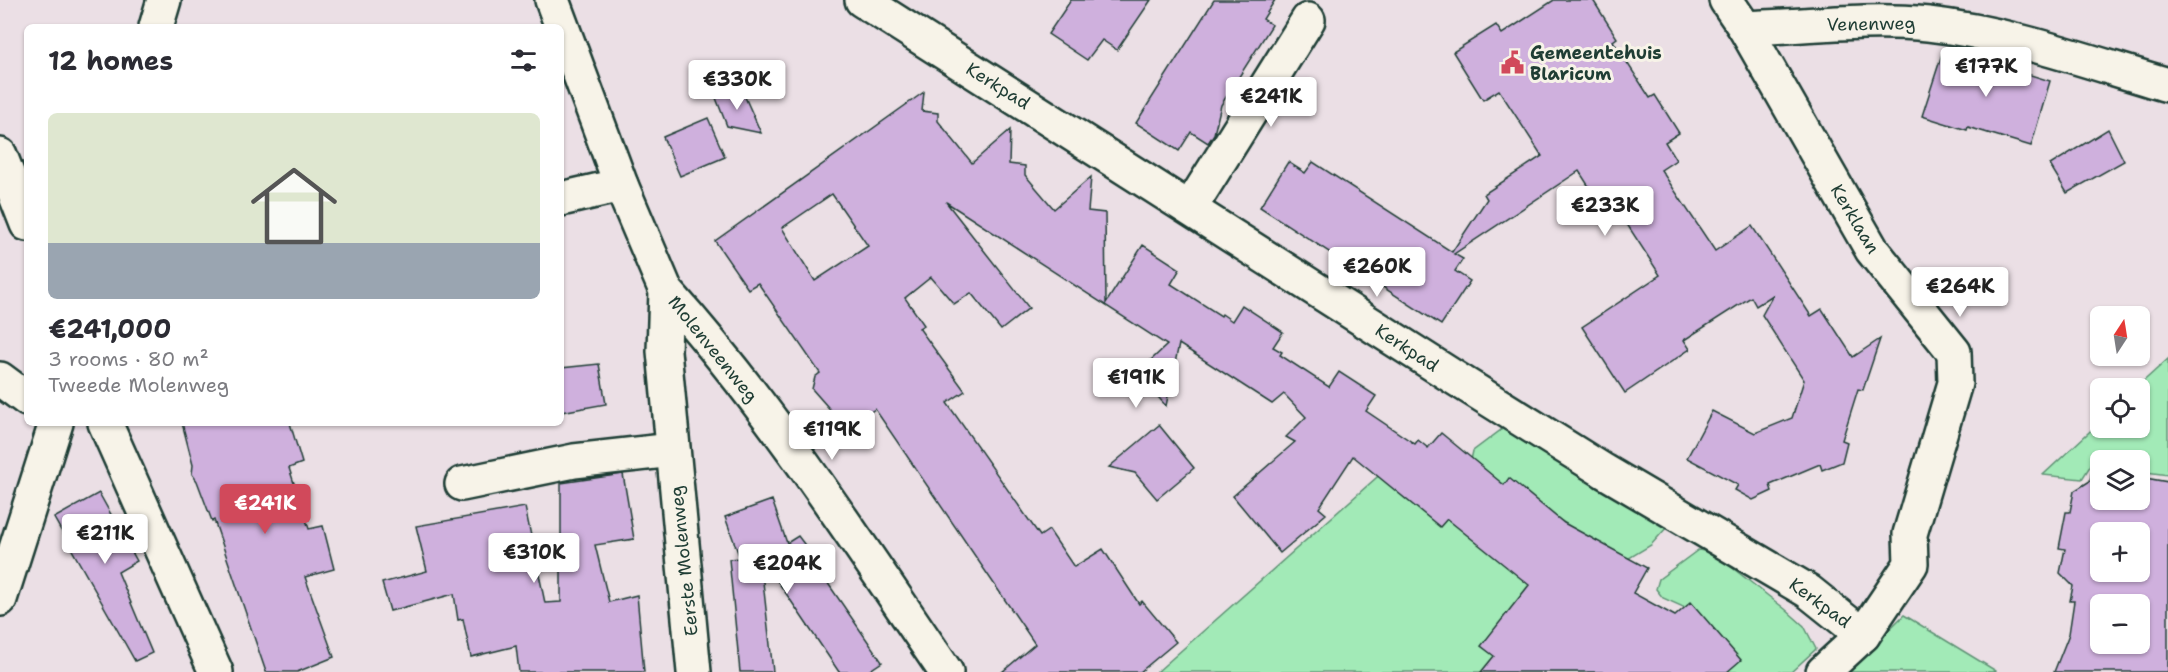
<!DOCTYPE html>
<html lang="en">
<head>
<meta charset="utf-8">
<style>
	:root { --surface:#fff; --page:#f7f7f7; --text:#2b2b33; --muted:#7c7c81; --line:#e1e1e2; --accent:#d1495b }
	body { margin:0; font-family:"Shantell Sans",sans-serif; background:var(--page); color:var(--text); height:100vh; display:flex; flex-direction:column; font-size:22px; white-space:nowrap }
	* { box-sizing:border-box; margin:0 }
	p { font-size:20px; color:var(--muted) }
	.icon { flex:none; width:33px; height:33px; fill:none; stroke:currentColor; stroke-width:2; stroke-linecap:round; stroke-linejoin:round }
	.map { position:relative; flex:1; overflow:hidden }
	.side { position:absolute; left:24px; top:24px; width:540px; height:402px; display:flex; flex-direction:column; background:var(--surface); border-radius:9px; box-shadow:0 2px 4px #0004 }
	.side>* { flex:none }
	.needle { width:39px; rotate:12deg }
	.controls { position:absolute; left:2090px; top:306px; display:grid; gap:12px }
	.controls a { display:grid; place-items:center; width:60px; height:60px; border-radius:9px; background:var(--surface); box-shadow:0 2px 4px #0004; font-size:30px }
	.price { position:absolute; translate:-50% -51px; padding:0 14px; border-radius:6px; background:#fff; color:#222; font-size:20px; line-height:39px; filter:drop-shadow(0 2px 3px #0008) }
	.price::after { content:''; position:absolute; left:50%; top:36px; width:18px; height:14px; margin-left:-9px; background:inherit; clip-path:polygon(0 0,100% 0,50% 100%) }
	.price.selected { background:var(--accent); color:#fff }
	ul { padding:0; list-style:none }
	li { display:grid; align-content:center; gap:12px; height:318px; padding:0 24px }
	li+li { border-top:2px solid var(--line) }
	li span { display:grid; place-items:center; height:186px; border-radius:9px; color:#555 }
	li>.icon { margin-inline-start:auto }
	span .icon { width:108px; height:108px; fill:#fffc; stroke-width:1 }
	li b { font-size:26px }
	h2 { display:flex; justify-content:space-between; align-items:center; height:72px; padding:0 24px; font-size:26px }
	.map>svg:first-child { display:block }
	.green { fill:#a2eab7; stroke:#609476; stroke-width:1.5 }
	.building { fill:#cfb0dd; stroke:#1f3d34; stroke-width:1.5; fill-rule:evenodd }
	.lines { fill:none; stroke-linecap:round; stroke-linejoin:round }
	.minor-casing { stroke:#1f3d34; stroke-width:38 }
	.minor { stroke:#f7f3e8; stroke-width:33 }
	.labels { text-anchor:middle; dominant-baseline:central; stroke-width:6; stroke-linejoin:round; paint-order:stroke }
	.street-label { font-size:18px; fill:#1f3d34; stroke:#f7f3e8 }
	.poi-label { font-size:18px; font-weight:bold; fill:#1f3d34; stroke:#f7f3e8; text-anchor:start }
</style>
</head>
<body>
<div class="map">
<svg width="2168" height="672" viewBox="0 0 2168 672">
	<rect width="100%" height="100%" fill="#ebdfe5"/>
	<filter id="ink" filterUnits="userSpaceOnUse"><feTurbulence type="fractalNoise" baseFrequency=".0167" numOctaves="2"/><feDisplacementMap in="SourceGraphic" scale="12" xChannelSelector="R" yChannelSelector="G"/><feConvolveMatrix kernelMatrix="1 2 1 2 8 2 1 2 1" color-interpolation-filters="sRGB"/></filter>
	<g filter="url(#ink)">
		<g class="green">
			<path d="M2168,359V475L2139,471V460H2100V464L2092,463L2082,479L2043,475L2100,422V428H2139V388H2136Z"/>
			<path d="M1509,424L1665,519L1667,527L1651,545L1626,560L1607,550L1486,473L1471,460L1473,451Z"/>
			<path d="M1393,463L1667,648L1688,609L1663,598L1656,589L1659,579L1698,550L1712,552L1785,609L1804,626L1816,649L1791,672H1157Z"/>
			<path d="M1904,615L1996,671V672H1846Z"/>
		</g>
		<g class="building">
			<path d="M1071,0H1151L1117,50L1102,40L1087,60L1048,34Z"/>
			<path d="M1214,0H1275L1263,19L1272,25L1221,105L1214,134L1208,143L1191,132L1179,151L1136,123Z"/>
			<path d="M1554,0H1593L1617,38L1613,41L1650,98L1655,95L1679,133L1665,142L1676,160L1661,170L1715,251L1752,226L1811,316L1822,309L1853,357L1880,339L1863,390L1858,389L1842,440L1847,442L1842,462L1822,470L1820,464L1770,485L1772,491L1753,500L1735,490L1738,485L1687,458L1712,411L1755,433L1792,418L1804,380L1762,315L1773,295L1756,306L1751,297L1684,340L1690,349L1625,393L1582,327L1660,275L1612,201L1602,207L1579,171L1454,254L1463,259L1455,271L1470,281L1441,325L1260,207L1288,162L1305,173L1313,162L1452,252L1487,199L1484,194L1542,156L1499,90L1483,100L1453,52L1496,25L1502,34Z"/>
			<path d="M1944,48L2050,81L2031,146L1968,127L1967,130L1922,116Z"/>
			<path d="M741,88L761,133L727,126L716,98Z"/>
			<path d="M924,92L922,111L938,113V121L972,163L1010,130L1009,164L1025,166V175L1054,209L1091,177L1088,211L1105,213L1106,303L1143,245L1180,269L1171,284L1221,316L1222,314L1232,321L1242,305L1283,332L1273,347L1282,352L1280,355L1329,387L1339,372L1376,396L1366,411L1415,444L1418,440L1428,448L1441,433L1504,485L1509,478L1564,523L1647,568L1633,593L1675,616L1691,602L1741,660L1727,672H1481L1494,656L1481,646L1529,585L1447,519L1440,527L1353,456L1319,508L1326,514L1280,553L1233,496L1295,442L1286,437L1306,417L1284,394L1272,404L1179,344L1166,406L1137,373L1167,345L946,202L1029,308L1001,330L971,293L954,304L931,277L905,298L924,325L919,328L965,391L947,403L1040,536L1049,530L1074,567L1103,549L1139,604L1142,601L1176,642L1140,672H1002L1035,644L875,409L828,441L834,414L812,389L815,377L820,373L758,283L748,289L715,241ZM832,194L868,246L815,281L782,228Z"/>
			<path d="M708,118L725,157L680,176L663,137Z"/>
			<path d="M2108,129L2124,161L2067,193L2050,165Z"/>
			<path d="M599,364L606,404L561,412V368Z"/>
			<path d="M182,423H290L302,463L289,468L309,529L323,526L334,569L305,577L334,657L297,672H266L214,520L212,521L197,481L192,474L193,465Z"/>
			<path d="M1159,425L1194,468L1157,499L1135,473L1109,467Z"/>
			<path d="M2092,469L2100,470V500H2139V477L2168,482V672H2054L2069,634L2074,601H2070L2073,586L2060,573L2065,549L2059,548L2066,512H2070L2074,491L2090,481ZM2100,532H2139V572H2100ZM2100,604H2139V644H2100Z"/>
			<path d="M623,474L634,539L595,545L609,602L637,595L644,672H519L516,646L471,657L463,619L458,620L454,594L390,611L382,583L427,571L416,526L525,507L545,603L561,602V483Z"/>
			<path d="M99,493L137,561L118,572L152,653L135,661L54,518Z"/>
			<path d="M772,500L787,543L798,536L829,577L825,579L882,662L867,672H839L760,555L773,672H740L729,559L740,558L725,517Z"/>
		</g>
		<g class="lines">
			<defs>
				<g id="minor">
					<path d="M552,0L621,185L666,291L664,351L694,672"/>
					<path d="M862,0L1455,378L1604,471L1808,591L1863,635"/>
					<path d="M1726,0L1745,28L1872,250L1954,352L1955,383L1910,534L1911,564L1863,635L1823,672"/>
					<path d="M156,27L164,0"/>
					<path d="M1745,28C1805,26 1868,18 1928,24C2010,33 2089,62 2168,85"/>
					<path d="M0,155L27,224"/>
					<path d="M561,199L621,185"/>
					<path d="M1190,208L1308,20"/>
					<path d="M666,291C771,408 857,542 946,672"/>
					<path d="M0,379L27,399"/>
					<path d="M105,423L216,672"/>
					<path d="M462,484L574,461L673,450"/>
					<path d="M0,599L56,423"/>
				</g>
			</defs>
			<use href="#minor" class="minor-casing"/>
			<use href="#minor" class="minor"/>
		</g>
	</g>
	<defs>
		<symbol id="civic-bare" viewBox="-9 -9 18 18"><path d="M-.6-6.5H3V-4.5H.6V-3L4-1V1h2V6H-6V1h2V-1L-.6-3ZM-1.2 2.5V6h2.4V2.5Z" fill="#d1495b" stroke="#f7f3e8" stroke-width="2.5" paint-order="stroke"/></symbol>
	</defs>
	<g fill-rule="evenodd">
		<use href="#civic-bare" x="1496" y="46" width="33" height="33"/>
	</g>
	<g class="labels">
		<g class="street-label">
			<text transform="translate(1871 24) rotate(-1)">Venenweg</text>
			<text transform="translate(998 86) rotate(32)">Kerkpad</text>
			<text transform="translate(1855 219) rotate(59)">Kerklaan</text>
			<text transform="translate(1407 348) rotate(33)">Kerkpad</text>
			<text transform="translate(713 349) rotate(51)">Molenveenweg</text>
			<text transform="translate(684 561) rotate(-96)">Eerste Molenweg</text>
			<text transform="translate(1820 603) rotate(36)">Kerkpad</text>
		</g>
		<g class="poi-label">
			<text x="1530" y="53">Gemeentehuis<tspan x="1530" dy="21">Blaricum</tspan></text>
		</g>
	</g>
</svg>
<div class="controls">
<a><svg class="needle" viewBox="-14 -14 28 28"><path d="M0-13l5 13h-10z" fill="#e53935"/><path d="M0 13l5-13h-10z" fill="#7c7c81"/></svg></a>
<a><svg class="icon" aria-label="locate" viewBox="0 0 24 24"><circle cx="12" cy="12" r="6"/><path d="M12 2v4M12 18v4M2 12h4M18 12h4"/></svg></a>
<a><svg class="icon" aria-label="layers" viewBox="0 0 24 24"><path d="M12 4l9 5-9 5-9-5zM3 14l9 5 9-5"/></svg></a>
<a>+</a>
<a>−</a>
</div>
<b class="price" style="left:1986px;top:98px">€177K</b>
<b class="price" style="left:737px;top:111px">€330K</b>
<b class="price" style="left:1271px;top:128px">€241K</b>
<b class="price" style="left:1605px;top:237px">€233K</b>
<b class="price" style="left:1377px;top:298px">€260K</b>
<b class="price" style="left:1960px;top:318px">€264K</b>
<b class="price" style="left:1136px;top:409px">€191K</b>
<b class="price" style="left:832px;top:461px">€119K</b>
<b class="price selected" style="left:265px;top:535px">€241K</b>
<b class="price" style="left:105px;top:565px">€211K</b>
<b class="price" style="left:534px;top:584px">€310K</b>
<b class="price" style="left:787px;top:595px">€204K</b>
<section class="side">
<h2>12 homes<svg class="icon" aria-label="filters" viewBox="0 0 24 24"><path d="M4 7h16M4 17h16"/><circle cx="9" cy="7" r="2"/><circle cx="15" cy="17" r="2"/></svg></h2>
<ul>
<li><span style="background:linear-gradient(#dfe7d0 70%,#9aa5b1 0)"><svg class="icon" aria-label="home" viewBox="0 0 24 24"><path d="M3 11l9-7 9 7M6 9v11h12V9"/></svg></span><div><b>€241,000</b><p>3 rooms · 80 m²</p><p>Tweede Molenweg</p></div></li>
</ul>
</section>
</div>
</body>
</html>
